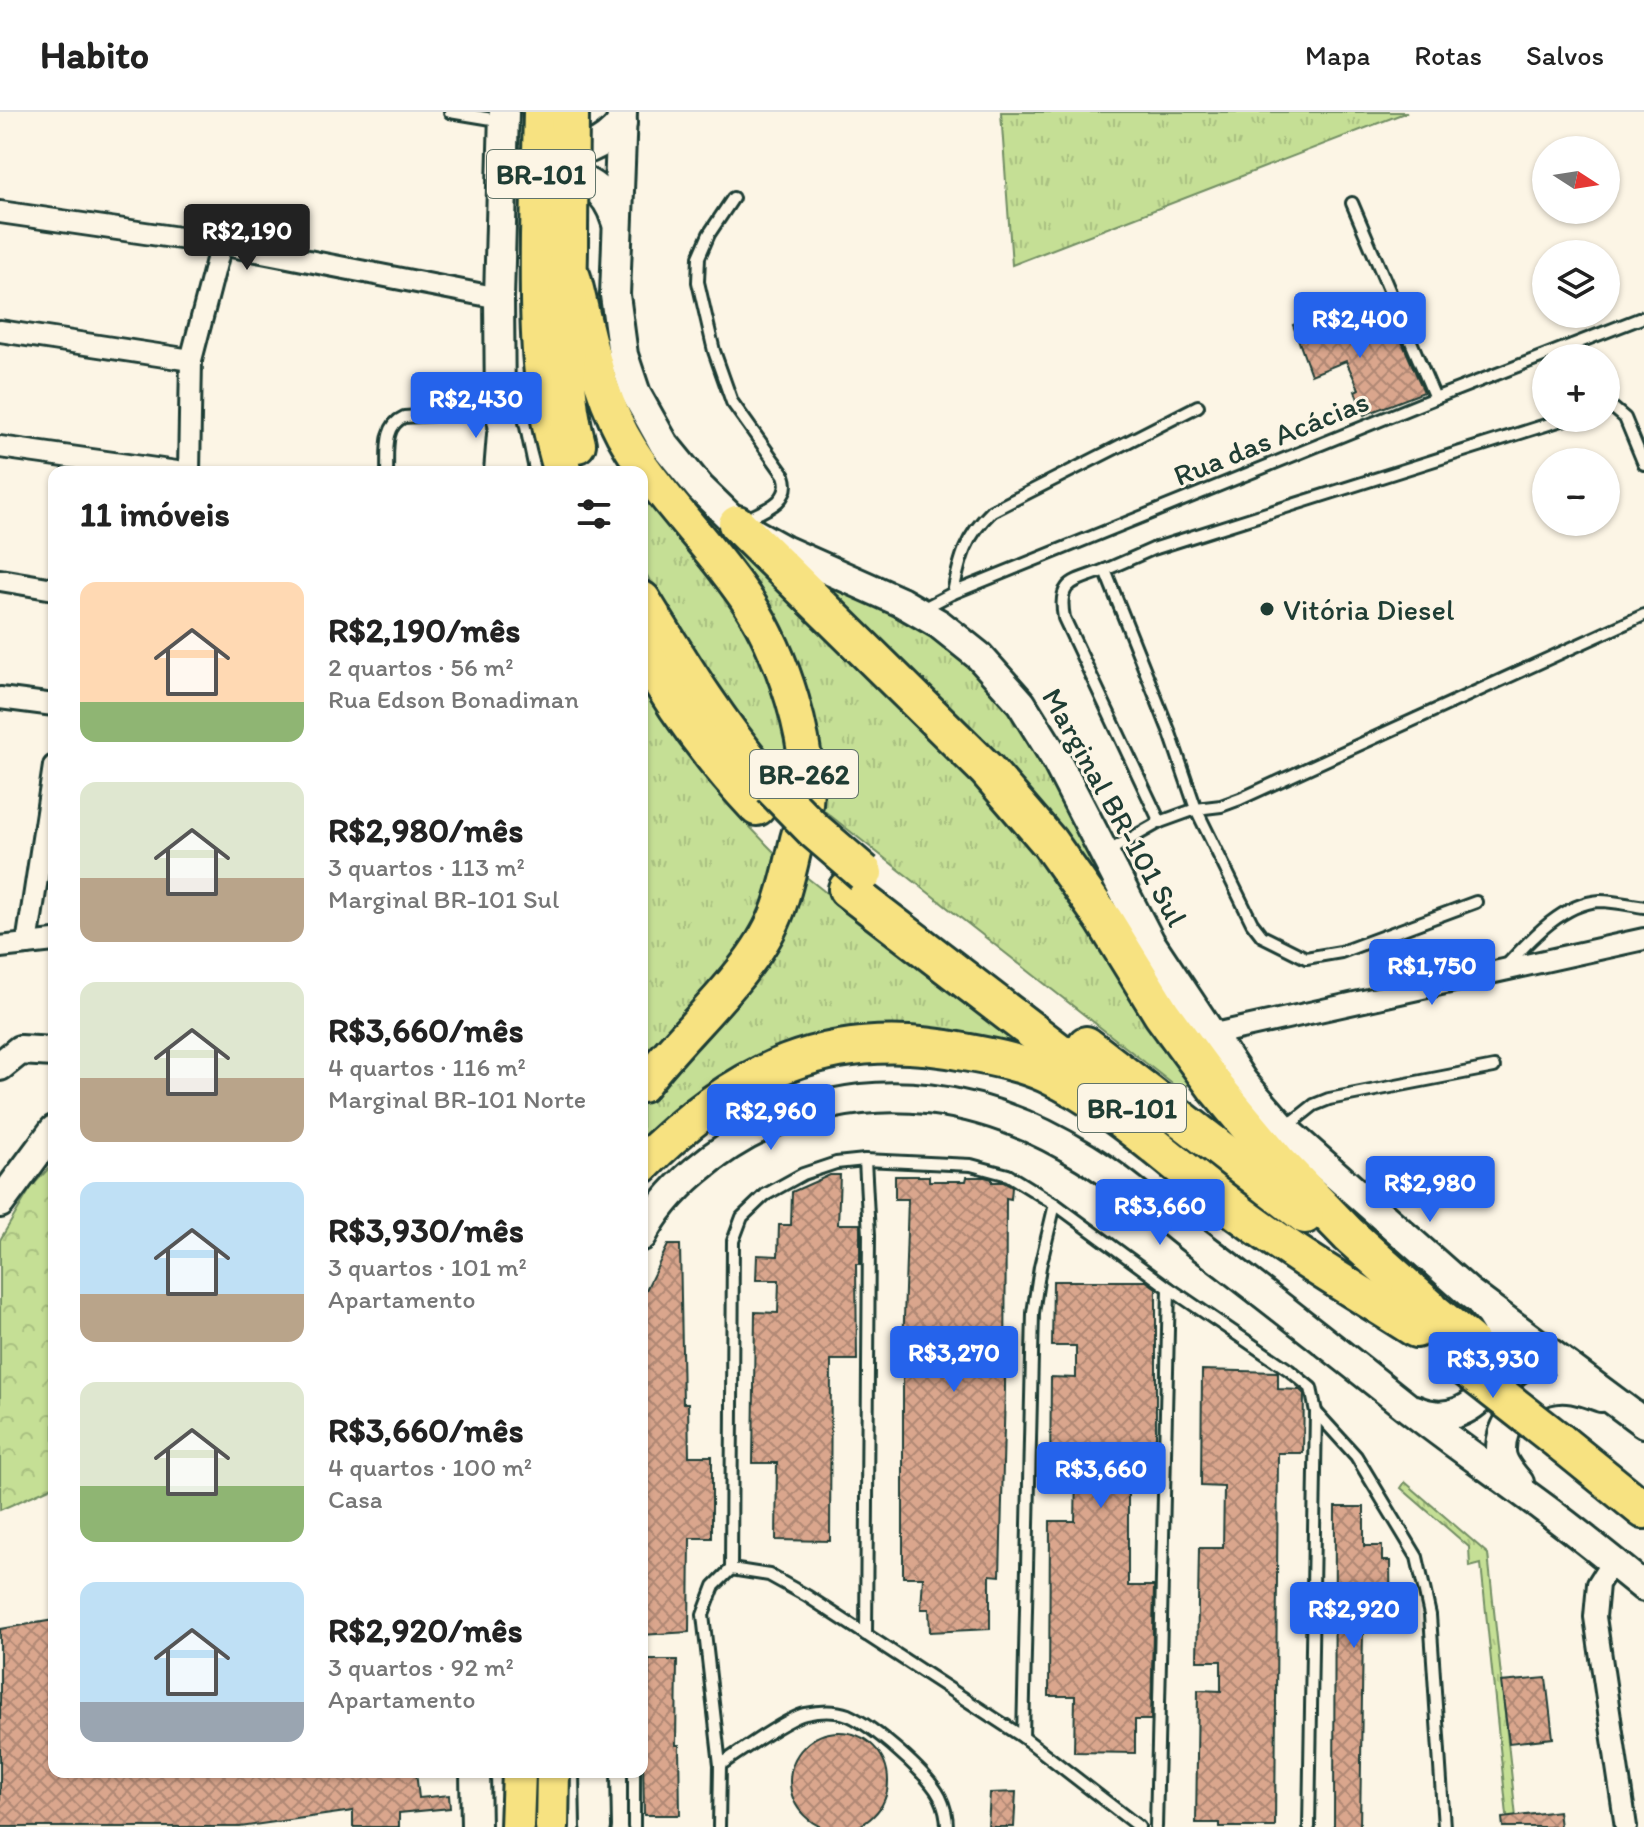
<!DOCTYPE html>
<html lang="pt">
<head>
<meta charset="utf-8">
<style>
	:root { --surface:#fff; --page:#f6f6f6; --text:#222; --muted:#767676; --line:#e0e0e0; --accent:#2563eb }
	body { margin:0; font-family:Itim,sans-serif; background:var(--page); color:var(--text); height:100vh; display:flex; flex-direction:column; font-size:30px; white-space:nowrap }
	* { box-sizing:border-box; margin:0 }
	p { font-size:26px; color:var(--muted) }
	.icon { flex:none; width:44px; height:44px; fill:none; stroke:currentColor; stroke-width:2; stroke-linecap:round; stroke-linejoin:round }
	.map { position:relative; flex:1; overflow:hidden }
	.sheet { position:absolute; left:48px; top:354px; width:600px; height:1312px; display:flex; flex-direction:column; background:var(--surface); border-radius:16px; box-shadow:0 2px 6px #0004 }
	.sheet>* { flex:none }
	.needle { width:52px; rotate:102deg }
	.tools { position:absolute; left:1532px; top:24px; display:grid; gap:16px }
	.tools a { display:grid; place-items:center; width:88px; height:88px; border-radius:50%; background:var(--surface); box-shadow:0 2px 6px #0004; font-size:40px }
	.price { position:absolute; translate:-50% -68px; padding:0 18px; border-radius:8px; background:var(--accent); color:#fff; font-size:26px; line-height:52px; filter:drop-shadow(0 2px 4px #0008) }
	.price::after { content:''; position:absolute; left:50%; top:48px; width:24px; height:18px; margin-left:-12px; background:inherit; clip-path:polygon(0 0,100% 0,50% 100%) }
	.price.current { background:#222; color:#fff }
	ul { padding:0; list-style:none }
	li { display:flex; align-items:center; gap:24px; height:200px; padding:0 32px }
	li span { display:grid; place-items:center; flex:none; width:224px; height:160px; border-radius:16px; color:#555 }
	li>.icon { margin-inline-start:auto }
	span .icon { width:96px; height:96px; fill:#fffc; stroke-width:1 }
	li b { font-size:34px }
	h2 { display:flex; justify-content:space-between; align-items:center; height:96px; padding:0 32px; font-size:34px }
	header { display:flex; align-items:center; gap:48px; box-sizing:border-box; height:112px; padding:0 40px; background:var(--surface); border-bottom:2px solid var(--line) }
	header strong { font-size:38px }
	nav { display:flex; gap:44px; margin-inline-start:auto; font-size:28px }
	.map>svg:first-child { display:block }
	.grass { fill:url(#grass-tufts); stroke:#728e64; stroke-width:2 }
	.forest { fill:url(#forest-crowns); stroke:#728e64; stroke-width:2 }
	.building { fill:url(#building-cross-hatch); stroke:#1f3d34; stroke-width:2 }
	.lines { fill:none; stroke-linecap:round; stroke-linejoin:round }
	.lane-casing { stroke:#1f3d34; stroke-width:16 }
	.street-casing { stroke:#1f3d34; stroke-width:26 }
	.secondary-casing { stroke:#1f3d34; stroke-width:34 }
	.primary-casing { stroke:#1f3d34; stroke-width:38 }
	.highway-casing { stroke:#1f3d34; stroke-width:42 }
	.lane { stroke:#fcf5e5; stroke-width:10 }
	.street { stroke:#fcf5e5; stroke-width:20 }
	.secondary { stroke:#fcf5e5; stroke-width:28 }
	.primary { stroke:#f7e281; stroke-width:32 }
	.highway { stroke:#f7e281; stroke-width:36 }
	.highway-bridge-casing { stroke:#1f3d34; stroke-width:42; stroke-linecap:butt }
	.highway-bridge { stroke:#f7e281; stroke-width:36 }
	.poi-dot { fill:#1f3d34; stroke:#fcf5e5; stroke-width:3 }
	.labels { text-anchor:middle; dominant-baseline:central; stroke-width:6; stroke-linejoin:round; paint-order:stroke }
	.shield { fill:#fcf5e5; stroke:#617469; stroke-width:2 }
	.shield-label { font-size:28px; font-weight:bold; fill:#1f3d34 }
	.street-label { font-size:30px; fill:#1f3d34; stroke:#fcf5e5 }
	.poi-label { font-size:30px; fill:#1f3d34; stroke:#fcf5e5; text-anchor:start }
</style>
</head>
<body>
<header>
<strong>Habito</strong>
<nav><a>Mapa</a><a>Rotas</a><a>Salvos</a></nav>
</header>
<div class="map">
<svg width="1644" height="1715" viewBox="0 0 1644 1715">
	<defs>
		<pattern id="grass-tufts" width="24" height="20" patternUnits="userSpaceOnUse" patternTransform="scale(2)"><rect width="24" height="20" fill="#c5df95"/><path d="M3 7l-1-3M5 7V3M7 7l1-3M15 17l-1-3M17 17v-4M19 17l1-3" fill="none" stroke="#a9c081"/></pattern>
		<pattern id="forest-crowns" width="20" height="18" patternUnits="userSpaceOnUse" patternTransform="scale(2)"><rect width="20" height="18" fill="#c5df95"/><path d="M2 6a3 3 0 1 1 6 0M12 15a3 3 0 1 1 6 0" fill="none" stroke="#a9c081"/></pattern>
		<pattern id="building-cross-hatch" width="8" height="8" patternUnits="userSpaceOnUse" patternTransform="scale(2)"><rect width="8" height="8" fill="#daa68d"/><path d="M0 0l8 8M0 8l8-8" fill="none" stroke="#b08874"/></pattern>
	</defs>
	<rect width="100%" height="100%" fill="#fcf5e5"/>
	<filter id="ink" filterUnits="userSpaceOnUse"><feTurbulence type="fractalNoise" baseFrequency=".0125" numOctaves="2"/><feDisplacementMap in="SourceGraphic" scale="16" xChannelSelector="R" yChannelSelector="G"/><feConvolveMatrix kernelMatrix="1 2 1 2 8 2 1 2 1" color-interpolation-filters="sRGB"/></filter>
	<g filter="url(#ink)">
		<g class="grass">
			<path d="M1001,0H1407L1012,153Z"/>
			<path d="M658,351L979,664L1039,736L1189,968L1187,974L1181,977L1175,974L818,694L817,642Z"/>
			<path d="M642,377C719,463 786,547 789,668L750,631L680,526L642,454Z"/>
			<path d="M820,469L897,498L973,552L1011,597L1044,647L1142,838Z"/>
			<path d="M642,571C682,637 727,694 782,748L766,801L698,893L642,947Z"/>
			<path d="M805,764L1015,930L946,919L801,929L761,942L722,963L688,986L642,1028V991L788,811Z"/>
			<path d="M1405,1370L1488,1442L1517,1715L1508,1713L1481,1452L1470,1455L1469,1435L1401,1376Z"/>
		</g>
		<path class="forest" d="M54,1051V1374L0,1398V1128L32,1074Z"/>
		<g class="building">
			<path d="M1331,196L1343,225L1371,213L1378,230L1399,223L1424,280L1364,303L1355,279L1359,277L1346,249L1311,263L1293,213Z"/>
			<path d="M830,1063H840L838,1112H860V1152H856L857,1248H831L830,1429L776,1428L777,1351H753L755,1200L778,1201L779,1168H756L757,1143L778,1144L779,1113H791L792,1080Z"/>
			<path d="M895,1064H929V1069H966L967,1065H985L992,1067V1070H1003L1012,1075L1011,1087L1006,1086L1005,1278L1000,1464L990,1463V1517L930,1520L929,1497H921L923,1465H903V1237L908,1087H895Z"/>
			<path d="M668,1133H680L683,1291H688L689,1344H712V1426H690L689,1520L642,1523V1512L645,1509L642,1186Z"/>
			<path d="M1053,1169H1146L1156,1176V1331H1128V1474H1154L1151,1608H1135V1641L1074,1640L1075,1584H1049L1050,1409H1075L1076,1364H1050L1051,1265L1076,1266V1234H1052Z"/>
			<path d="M1202,1258L1278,1260V1277L1300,1278L1304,1282L1303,1341H1278L1275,1715H1220V1711H1196L1198,1578L1221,1579V1549H1197L1199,1436H1223L1224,1375L1201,1374Z"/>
			<path d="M1335,1395H1364V1434H1382V1449H1390L1391,1519H1363L1360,1715H1334Z"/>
			<path d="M54,1508V1660H416L419,1686L449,1683L450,1696L399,1701V1715H353V1699L240,1715H0V1517Z"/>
			<path d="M649,1548H677L676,1633H679L680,1703H644L642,1588L648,1589Z"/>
			<path d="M1546,1566L1553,1626L1509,1631L1501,1570Z"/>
			<circle cx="839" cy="1669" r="49"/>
			<path d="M1016,1680L1014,1715H988L990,1681Z"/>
			<path d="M1558,1699L1560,1715H1503L1502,1706Z"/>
		</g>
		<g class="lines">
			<defs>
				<g id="lane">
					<path d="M450,0L504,9"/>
					<path d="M733,86L709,122L699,145L698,170L714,239L732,290L784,363C794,390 762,399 742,409"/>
					<path d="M1352,91L1435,286"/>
					<path d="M1606,295H1612L1625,306L1644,352"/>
					<path d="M387,360C388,340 383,314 404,305L498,299"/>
					<path d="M1105,458C1074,470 1057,468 1064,506L1160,710"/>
					<path d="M953,481C960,446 965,425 992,399L1198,294"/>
					<path d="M920,498L953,481L1435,286L1644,205"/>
					<path d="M1107,740L1160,710L1196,697L1170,621L1105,458L1153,437L1568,306"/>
					<path d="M1476,790L1341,840L1306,846L1262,824L1252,811L1196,697L1221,694L1240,687L1644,503"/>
					<path d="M1505,855C1529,829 1562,791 1600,789C1614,789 1630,793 1644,795"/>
					<path d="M1285,1016L1314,993L1329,987L1494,955"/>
					<path d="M865,1048L869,1123L866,1523"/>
					<path d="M1316,1300L1356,1344L1417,1445L1430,1503L1444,1715"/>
					<path d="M731,1457L769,1463L807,1484L1023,1625L1139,1715"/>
					<path d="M1023,1625L1033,1201L1040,1155L1055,1092"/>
					<path d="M720,1653C738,1641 787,1606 805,1602C819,1599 835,1598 848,1603C873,1614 928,1661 940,1685C945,1695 947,1704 947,1715"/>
					<path d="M634,1715V1660"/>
					<path d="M719,1715L720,1653L703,1503L714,1474L731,1457L733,1129L742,1105L765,1083L803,1062L836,1051L865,1048L971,1053L1008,1063L1055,1092L1169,1176L1289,1258L1311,1276L1316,1300L1309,1715"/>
					<path d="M1156,1715L1169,1176"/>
				</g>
				<g id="street">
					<path d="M0,100L221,132L499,186"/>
					<path d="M0,219L191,248"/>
					<path d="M0,335L177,360"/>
					<path d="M189,360L191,248L221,132"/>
					<path d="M495,360L498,322"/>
					<path d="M0,468L54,477"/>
					<path d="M0,586L54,593"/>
					<path d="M27,832L54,654"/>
					<path d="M0,835L54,829"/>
					<path d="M1210,923L1644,827"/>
					<path d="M1612,1450L1598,1472L1595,1505L1626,1715"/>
				</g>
				<g id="secondary">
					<path d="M504,0L499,186L500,298L513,360"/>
					<path d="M622,0L615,183L623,243L636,282L664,332L700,376L737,412L784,438L901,490L939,512L979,544L1021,591L1054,644L1150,830L1243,970L1284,1017L1468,1180L1644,1311"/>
					<path d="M549,39C580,44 602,35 622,11"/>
					<path d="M552,63C584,63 607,77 616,109"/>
					<path d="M0,954L20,938L54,940"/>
					<path d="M0,1091L54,1018"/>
					<path d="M642,1124C666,1076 719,1035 767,1013C876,964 986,983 1085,1045C1124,1069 1160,1102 1196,1130C1266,1183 1334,1237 1402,1291C1448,1328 1497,1361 1544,1396C1578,1421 1611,1448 1644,1475"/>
					<path d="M1415,1298C1478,1327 1530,1237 1483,1194"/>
					<path d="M1519,1371C1512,1363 1501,1350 1501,1339C1500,1313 1523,1285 1547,1278C1566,1272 1584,1279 1601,1285"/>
					<path d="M475,1660L476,1715"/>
					<path d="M595,1660L596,1715"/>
				</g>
				<g id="primary">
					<path d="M574,165C589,224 598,285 631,337C665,391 713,436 749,491C782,542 812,630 806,692C804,703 800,716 797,727C791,752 786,779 776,803C751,864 682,920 642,974"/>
					<path d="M517,1715L519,1660"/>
					<path d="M552,1715L553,1660"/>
				</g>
				<g id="highway">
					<path d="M539,123C538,206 538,280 563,360"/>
					<path d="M569,123C570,192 558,264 577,332"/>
					<path d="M737,412L987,658L1049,730L1104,808L1162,902L1217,977L1278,1050L1349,1123L1429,1195"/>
					<path d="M642,488C682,553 721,617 772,675"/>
					<path d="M642,537C673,594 712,647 757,695"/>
					<path d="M847,777L1101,972"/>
					<path d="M1086,933L1305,1103"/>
					<path d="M642,1053C735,959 830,913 964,940C991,945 1020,950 1046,962C1119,996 1178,1057 1243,1104C1298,1145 1358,1180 1416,1217"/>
					<path d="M1410,1181L1469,1229"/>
					<path d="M1559,1329L1644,1398"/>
				</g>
			</defs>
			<use href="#lane" class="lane-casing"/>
			<use href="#street" class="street-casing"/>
			<use href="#secondary" class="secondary-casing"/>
			<use href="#primary" class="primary-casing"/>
			<use href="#highway" class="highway-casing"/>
			<use href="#lane" class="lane"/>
			<use href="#street" class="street"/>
			<use href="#secondary" class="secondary"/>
			<use href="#primary" class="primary"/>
			<use href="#highway" class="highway"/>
			<defs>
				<g id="highway-bridge">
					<path d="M539,123L542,0"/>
					<path d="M569,123L570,0"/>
					<path d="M772,675L814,718L864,761"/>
					<path d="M1453,1246L1559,1329"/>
				</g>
			</defs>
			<use href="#highway-bridge" class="highway-bridge-casing"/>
			<use href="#highway-bridge" class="highway-bridge"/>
		</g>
	</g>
	<circle class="poi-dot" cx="1267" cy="497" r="8"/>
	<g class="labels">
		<g class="shield">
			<rect x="487" y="38" width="108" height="48" rx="6"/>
			<rect x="750" y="638" width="108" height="48" rx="6"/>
			<rect x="1078" y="972" width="108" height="48" rx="6"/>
		</g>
		<g class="shield-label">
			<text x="541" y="62">BR-101</text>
			<text x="804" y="662">BR-262</text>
			<text x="1132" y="996">BR-101</text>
		</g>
		<g class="street-label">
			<text transform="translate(1271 326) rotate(-22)">Rua das Acácias</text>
			<text transform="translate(1115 695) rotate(61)">Marginal BR-101 Sul</text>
		</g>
		<g class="poi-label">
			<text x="1283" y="497">Vitória Diesel</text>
		</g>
	</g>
</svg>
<div class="tools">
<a><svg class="needle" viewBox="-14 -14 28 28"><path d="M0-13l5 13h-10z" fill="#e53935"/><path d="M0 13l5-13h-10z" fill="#767676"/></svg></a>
<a><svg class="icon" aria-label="layers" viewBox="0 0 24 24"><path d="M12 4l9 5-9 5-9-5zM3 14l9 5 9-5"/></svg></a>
<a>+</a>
<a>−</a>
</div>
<b class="price current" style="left:247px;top:160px">R$2,190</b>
<b class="price" style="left:1360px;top:248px">R$2,400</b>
<b class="price" style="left:476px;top:328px">R$2,430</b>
<b class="price" style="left:1432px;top:895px">R$1,750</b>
<b class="price" style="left:771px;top:1040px">R$2,960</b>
<b class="price" style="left:1430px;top:1112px">R$2,980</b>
<b class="price" style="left:1160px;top:1135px">R$3,660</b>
<b class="price" style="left:954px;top:1282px">R$3,270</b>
<b class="price" style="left:1493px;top:1288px">R$3,930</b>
<b class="price" style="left:1101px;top:1398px">R$3,660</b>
<b class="price" style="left:1354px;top:1538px">R$2,920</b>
<section class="sheet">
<h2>11 imóveis<svg class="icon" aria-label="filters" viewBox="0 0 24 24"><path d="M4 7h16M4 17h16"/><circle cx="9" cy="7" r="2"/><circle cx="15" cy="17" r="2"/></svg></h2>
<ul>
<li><span style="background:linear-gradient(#ffd9b3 75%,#8fb573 0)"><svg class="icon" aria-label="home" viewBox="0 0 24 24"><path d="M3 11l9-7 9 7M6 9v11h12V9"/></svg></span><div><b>R$2,190/mês</b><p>2 quartos · 56 m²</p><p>Rua Edson Bonadiman</p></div></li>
<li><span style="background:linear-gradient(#dfe7d0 60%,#b9a48a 0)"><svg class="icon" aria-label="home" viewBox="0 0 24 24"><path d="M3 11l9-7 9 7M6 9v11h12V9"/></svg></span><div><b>R$2,980/mês</b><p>3 quartos · 113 m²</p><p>Marginal BR-101 Sul</p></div></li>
<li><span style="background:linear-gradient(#dfe7d0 60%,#b9a48a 0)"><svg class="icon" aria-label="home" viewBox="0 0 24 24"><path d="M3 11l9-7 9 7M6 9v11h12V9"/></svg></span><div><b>R$3,660/mês</b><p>4 quartos · 116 m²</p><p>Marginal BR-101 Norte</p></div></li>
<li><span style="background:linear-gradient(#bfe0f5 70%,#b9a48a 0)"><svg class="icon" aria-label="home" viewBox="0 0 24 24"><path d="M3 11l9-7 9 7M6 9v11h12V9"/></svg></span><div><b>R$3,930/mês</b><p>3 quartos · 101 m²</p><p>Apartamento</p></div></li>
<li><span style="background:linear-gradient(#dfe7d0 65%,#8fb573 0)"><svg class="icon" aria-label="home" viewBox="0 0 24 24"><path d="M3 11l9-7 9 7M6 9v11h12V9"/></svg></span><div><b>R$3,660/mês</b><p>4 quartos · 100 m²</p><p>Casa</p></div></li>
<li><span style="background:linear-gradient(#bfe0f5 75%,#9aa5b1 0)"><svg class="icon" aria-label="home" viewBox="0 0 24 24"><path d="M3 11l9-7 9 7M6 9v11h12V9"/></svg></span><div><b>R$2,920/mês</b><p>3 quartos · 92 m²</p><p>Apartamento</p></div></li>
</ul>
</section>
</div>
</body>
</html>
